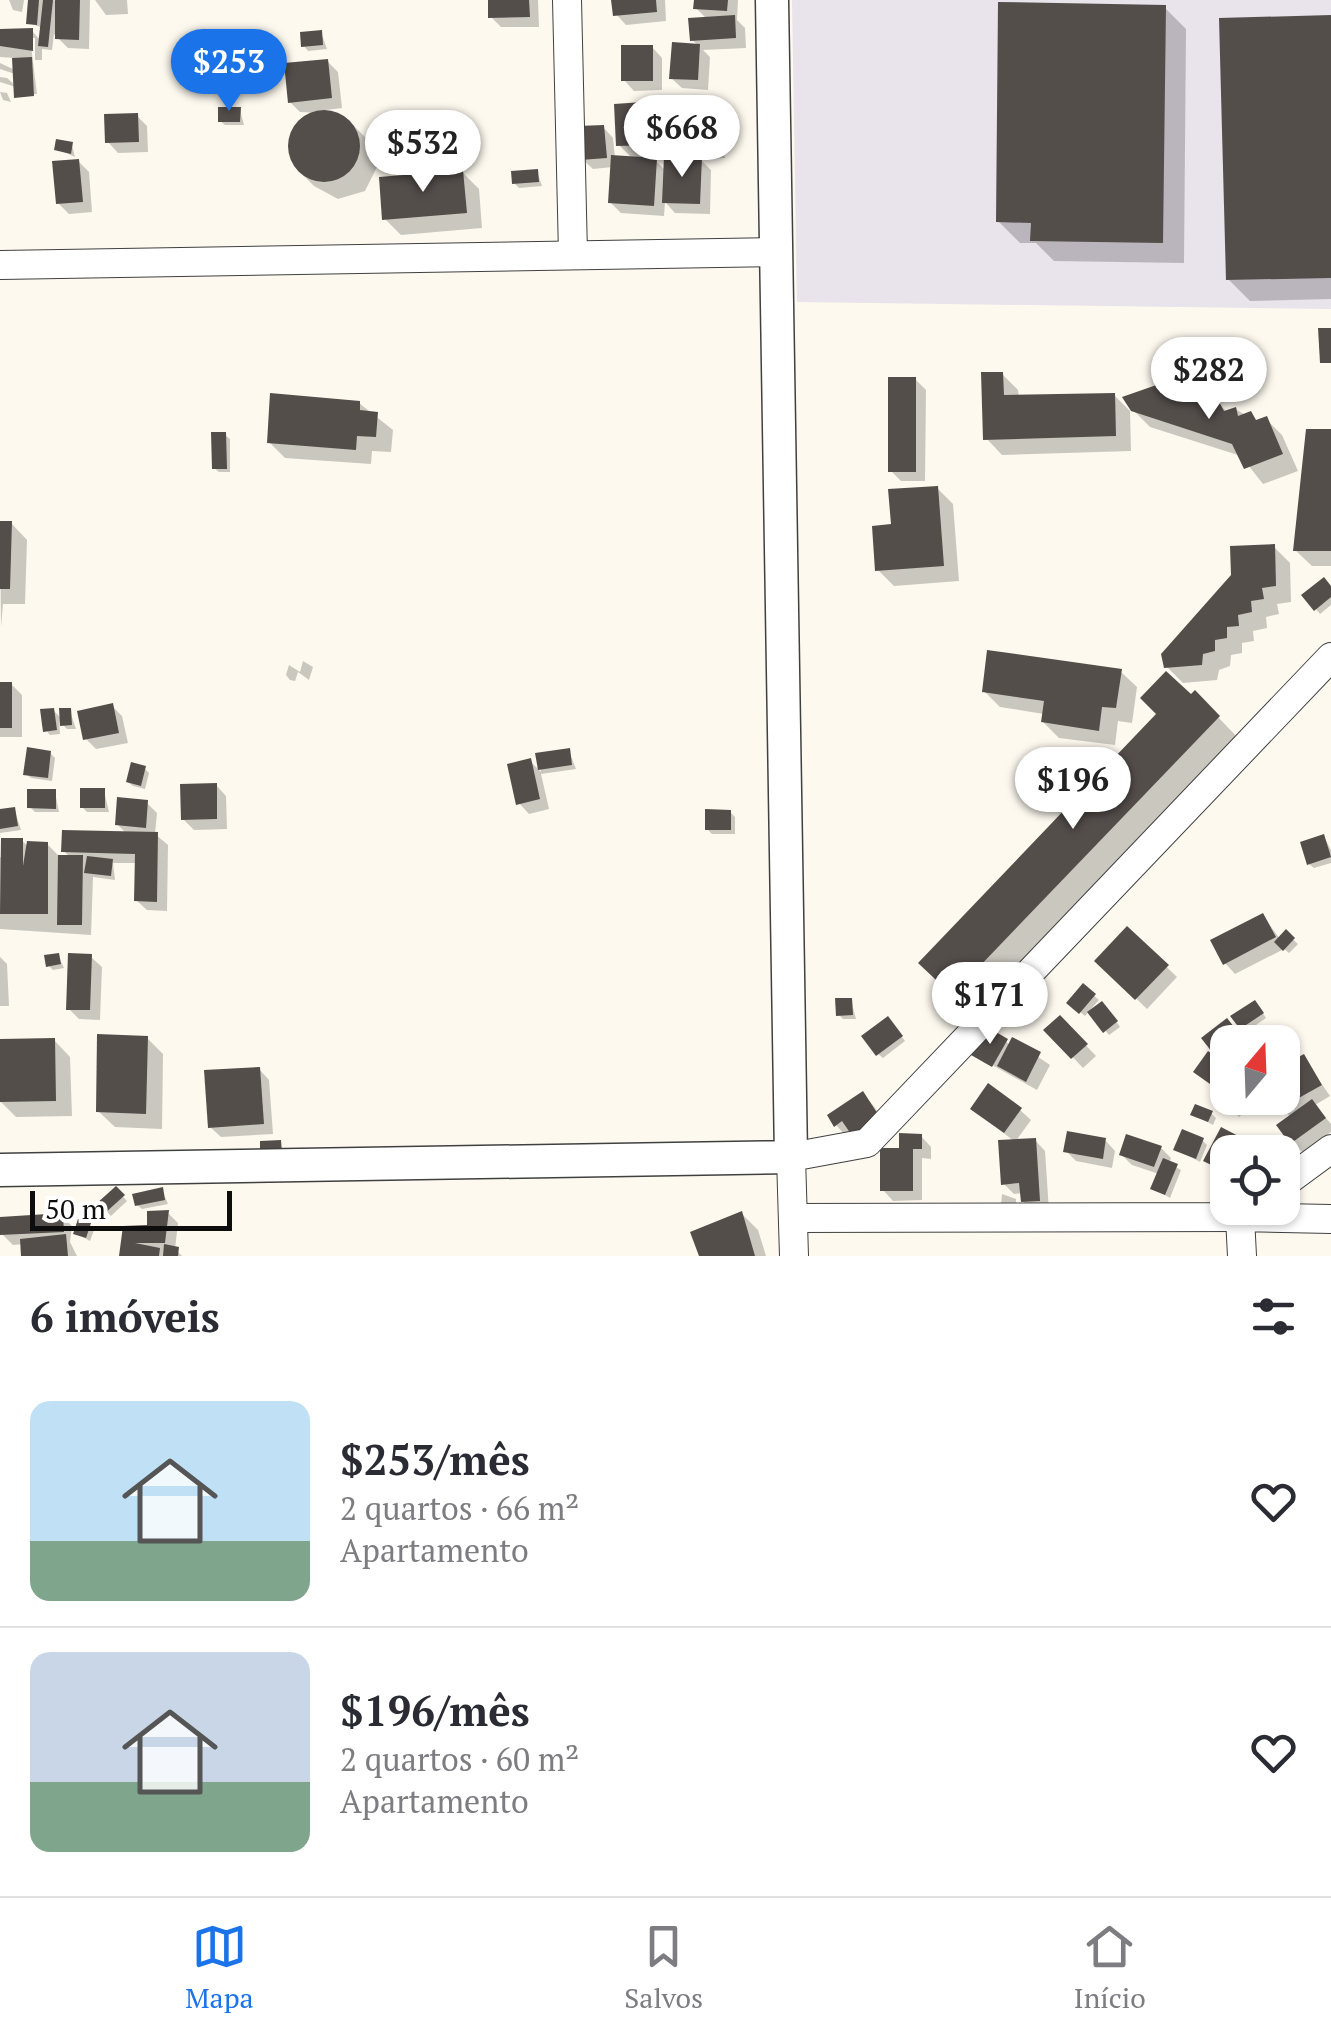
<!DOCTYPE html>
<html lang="pt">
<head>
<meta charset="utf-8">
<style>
	:root { --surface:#fff; --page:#f7f7f7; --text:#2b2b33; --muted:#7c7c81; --line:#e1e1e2; --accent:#1a73e8 }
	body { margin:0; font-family:"PT Serif",serif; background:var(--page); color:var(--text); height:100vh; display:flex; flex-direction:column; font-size:38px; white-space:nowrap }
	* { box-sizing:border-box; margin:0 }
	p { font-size:32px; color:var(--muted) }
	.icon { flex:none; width:55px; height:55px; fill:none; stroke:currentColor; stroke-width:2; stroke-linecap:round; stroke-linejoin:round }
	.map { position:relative; height:1256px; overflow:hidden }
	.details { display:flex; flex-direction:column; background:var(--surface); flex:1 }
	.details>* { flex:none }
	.needle { width:65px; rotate:19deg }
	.controls { position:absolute; left:1210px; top:1025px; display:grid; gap:20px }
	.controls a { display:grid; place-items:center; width:90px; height:90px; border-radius:20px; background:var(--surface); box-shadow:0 2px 8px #0004; font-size:50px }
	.scale { position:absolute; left:30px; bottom:25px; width:202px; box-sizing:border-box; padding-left:10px; border:5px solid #0d0d0d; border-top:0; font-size:28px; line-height:35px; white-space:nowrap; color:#0d0d0d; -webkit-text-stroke:8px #fff; paint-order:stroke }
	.price { position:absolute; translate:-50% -85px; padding:0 22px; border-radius:35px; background:#fff; color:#222; font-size:32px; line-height:65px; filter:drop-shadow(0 2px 5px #0008) }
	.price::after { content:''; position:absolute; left:50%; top:60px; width:30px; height:22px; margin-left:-15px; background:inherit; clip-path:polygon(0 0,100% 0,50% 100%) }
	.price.selected { background:var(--accent); color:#fff }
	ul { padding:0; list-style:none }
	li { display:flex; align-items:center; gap:30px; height:250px; padding:0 30px }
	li+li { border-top:2px solid var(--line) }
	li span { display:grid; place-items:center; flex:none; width:280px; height:200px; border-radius:20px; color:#555 }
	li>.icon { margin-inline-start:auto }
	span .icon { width:120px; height:120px; fill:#fffc; stroke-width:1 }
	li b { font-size:42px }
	h2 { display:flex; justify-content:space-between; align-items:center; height:120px; padding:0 30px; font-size:42px }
	.dock { display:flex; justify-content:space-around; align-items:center; height:140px; border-top:2px solid var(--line); background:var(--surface); font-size:28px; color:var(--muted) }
	.dock a { display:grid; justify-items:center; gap:5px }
	.dock .selected { color:var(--accent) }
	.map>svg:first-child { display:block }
	.industrial { fill:#e9e3eb }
	.shadow { fill:#0003 }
	.building { fill:#544e4b }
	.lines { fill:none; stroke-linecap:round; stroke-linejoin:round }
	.minor-casing { stroke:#404040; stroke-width:30 }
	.tertiary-casing { stroke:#404040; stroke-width:35 }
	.minor { stroke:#fff; stroke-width:28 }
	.tertiary { stroke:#fff; stroke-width:32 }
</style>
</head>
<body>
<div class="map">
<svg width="1331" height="1256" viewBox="0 0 1331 1256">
	<rect width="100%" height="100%" fill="#fdf9ef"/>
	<path class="industrial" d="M792,0H1331V309L797,302Z"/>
	<g class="shadow">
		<path d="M9,0H24L22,12L13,10Z"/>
		<path d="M30,0H54L58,4V0H90L89,49L68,48L54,34L52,50L42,49V60H35V38H30L37,94L17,95L16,87L0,82V77L7,78L16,86L15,74L0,69V63L15,70L14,58L0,57V31H32L41,41L43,28L29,23Z"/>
		<path d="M95,0H127L128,14L106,15Z"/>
		<path d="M491,0H538L539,27H501L491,17Z"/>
		<path d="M614,0H665L666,21L626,25L616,14Z"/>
		<path d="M696,0H738L737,20L745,28L746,48L703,50L710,57L708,90L682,88L671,78L699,46L692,40L707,19L696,8Z"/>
		<path d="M1165,8L1186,29L1184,263L1054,261L1036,243H1020L998,221Z"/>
		<path d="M1331,18V299L1250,301L1228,279Z"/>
		<path d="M321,32L327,49L308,51L304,46Z"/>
		<path d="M652,47L662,58V90L634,91L624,80Z"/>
		<path d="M327,61L338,72L342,108L326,110L352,124L369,141L377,167L365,191L338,199L314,186L297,169L289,143L302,118L320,113L300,112L290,102Z"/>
		<path d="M0,92L7,93L11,102L3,100Z"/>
		<path d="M657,104L667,114L670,154L633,159L619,145Z"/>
		<path d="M240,110L244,125H225L220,121Z"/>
		<path d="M712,114L722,124L725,158L700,159L711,170L710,214L675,213L665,202L664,216L621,213L610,202L613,167L593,169L582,159L603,127L613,138L615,158L656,161L666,171L695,160L684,149Z"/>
		<path d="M137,116L147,126L148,152L118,153L108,142Z"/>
		<path d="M72,145L75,157L57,149Z"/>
		<path d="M78,161L89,172L92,212L69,214L58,203Z"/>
		<path d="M537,171L542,186L519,188L514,183Z"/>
		<path d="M463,173L479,189L482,228L401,235L385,219Z"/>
		<path d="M1002,374L1018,390L1019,397L1114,395L1130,411L1131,451L1002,455L986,438Z"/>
		<path d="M915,379L926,390L925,481H901L891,471Z"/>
		<path d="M1164,385L1175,396L1183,393L1190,401L1200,397L1210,407L1218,403L1227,412L1235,409L1258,422L1266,419L1282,435L1298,471L1263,484L1241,456L1150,427L1133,410Z"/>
		<path d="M359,403L393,430L391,452L372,451L371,464L285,458L269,442Z"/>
		<path d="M1331,432V566H1312L1295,550Z"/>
		<path d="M225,435L230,439V472H219L214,468Z"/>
		<path d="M937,488L953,504L959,581L894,586L878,570L893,527Z"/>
		<path d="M0,523H11L27,540L25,604H3L1,627Z"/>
		<path d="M1274,547L1290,563L1291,602L1277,604L1279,614L1266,617L1267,628L1253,631L1254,641L1242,643V653L1231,655L1230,666L1219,670L1217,680L1183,683L1167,667Z"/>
		<path d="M1331,588V605L1320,614L1304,595Z"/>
		<path d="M303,661L313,667L309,680L298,672L295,681L290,680L286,675L289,665L300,672Z"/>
		<path d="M1120,671L1137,687L1132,723L1118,721L1115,745L1059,738L1043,722L1044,714L1000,707L984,691Z"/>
		<path d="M0,684H11L22,695V737H0Z"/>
		<path d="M1195,693L1239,739L975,1015L921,963L1160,715Z"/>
		<path d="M112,706L122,716L128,743L96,749L86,739Z"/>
		<path d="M53,710L62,719L70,711L76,729H67L59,721L60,734L50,735L46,730Z"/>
		<path d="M569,751L576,769L541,774L549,809L529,814L519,803L530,761L541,772L538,756Z"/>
		<path d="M50,753L55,758L52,781L31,778L26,774Z"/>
		<path d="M144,768L149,773L145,789L133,786L128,782Z"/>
		<path d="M216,785L226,796L227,829L194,830L183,819Z"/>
		<path d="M104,791L109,812H87L82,807Z"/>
		<path d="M55,792L59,812H35L30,807Z"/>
		<path d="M146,802L157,813L155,834L168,845L167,911L147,910L136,900L137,863H113L115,880L93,877L91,935L0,929V857L4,860L22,841L29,847L47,844L60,857H70L64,851L127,834L117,824Z"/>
		<path d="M14,809L21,830L0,833V811Z"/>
		<path d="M730,812L735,817V834H712L707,829Z"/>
		<path d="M1324,837L1331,850V863L1314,868L1309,864Z"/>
		<path d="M1263,916L1280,939L1286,933L1298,944L1289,953L1284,949L1235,974L1225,963Z"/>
		<path d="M1127,929L1177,977L1147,1009L1097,960Z"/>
		<path d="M58,955L64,968L53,970L48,965Z"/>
		<path d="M0,957L7,964L9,1006H0Z"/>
		<path d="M91,957L102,967L100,1020L79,1019L69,1009Z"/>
		<path d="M1083,986L1099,1000L1090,1010L1107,1008L1120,1027L1109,1035L1089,1011L1085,1016L1069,1003Z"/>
		<path d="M851,1000L856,1019H843L838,1014Z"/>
		<path d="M1259,1007L1266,1018L1246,1032L1242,1028Z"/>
		<path d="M1060,1018L1096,1056L1083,1068L1047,1030Z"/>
		<path d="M892,1024L905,1041L883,1058L878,1054Z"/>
		<path d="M1231,1026L1241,1038L1228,1042L1218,1055L1204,1038Z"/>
		<path d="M147,1038L163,1054L162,1129L115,1127L98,1111Z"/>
		<path d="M54,1040L70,1057L72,1116L16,1117L0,1101V1041Z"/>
		<path d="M1013,1040L1050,1065L1037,1090L974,1055L1006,1041L1010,1046Z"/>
		<path d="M1209,1055L1228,1069L1216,1087L1201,1076Z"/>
		<path d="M1303,1057L1330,1096L1315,1105L1331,1124V1132L1303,1153L1280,1126L1291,1118L1275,1098H1282Z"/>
		<path d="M259,1069L269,1080L273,1134L221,1137L210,1127Z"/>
		<path d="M863,1095L873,1105L890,1130L846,1136L836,1125Z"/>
		<path d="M1221,1097L1241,1098L1250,1107L1239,1117Z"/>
		<path d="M973,1109L1020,1110L1031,1120L1015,1142L1035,1140L1045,1151L1049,1211L1034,1212L1023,1201V1193L1014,1194L1004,1184L1015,1142Z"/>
		<path d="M1211,1113L1216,1118L1213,1125L1193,1114Z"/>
		<path d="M921,1136L931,1147V1159L922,1158V1200L893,1201L883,1190L902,1150Z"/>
		<path d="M1105,1140L1115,1151L1112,1168L1076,1161L1066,1151Z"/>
		<path d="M1203,1141L1207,1145L1200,1162L1176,1149Z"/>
		<path d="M1244,1142L1255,1152H1228V1176L1206,1160Z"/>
		<path d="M1161,1148L1171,1158L1169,1163L1181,1170L1170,1198L1153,1188L1159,1174L1132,1165L1122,1155Z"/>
		<path d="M116,1189L127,1201L111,1216L99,1204Z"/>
		<path d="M162,1190L168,1204L142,1209L137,1205Z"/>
		<path d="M1002,1194L1016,1199V1210L1001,1205Z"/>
		<path d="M168,1213L178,1223L175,1249L182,1256H121Z"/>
		<path d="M742,1214L758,1230L766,1256H702Z"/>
		<path d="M62,1216L72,1226L70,1242L77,1256H24L23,1244L13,1245L2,1234Z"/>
		<path d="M89,1225L94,1230L90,1241L76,1233Z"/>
	</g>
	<g class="building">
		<path d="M28,0H39L37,25L26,24Z"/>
		<path d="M43,0H53L48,47L38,46Z"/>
		<path d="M55,0H80L79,40L55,39Z"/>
		<path d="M488,0H529L530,17L488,18Z"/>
		<path d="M611,0H656L657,12L613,16Z"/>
		<path d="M694,0H728L727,11L693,9Z"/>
		<path d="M998,2L1166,5L1163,243L1030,241L1031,223L996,222Z"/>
		<path d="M735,15L736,38L690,41L688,18Z"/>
		<path d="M1331,15V278L1226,280L1219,18Z"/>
		<path d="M33,28V51L0,46V29Z"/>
		<path d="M322,30L323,45L301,47L300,32Z"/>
		<path d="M672,42L700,44L698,80L669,79Z"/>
		<rect x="621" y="45" width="32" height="36"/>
		<path d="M32,57L34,96L14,98L12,58Z"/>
		<path d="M328,59L332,98L288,103L284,63Z"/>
		<path d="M658,101L660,145L616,146L614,104Z"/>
		<path d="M218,107H241L240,122H218Z"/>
		<circle cx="324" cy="146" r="36"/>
		<path d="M713,111L715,148L682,150L679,113Z"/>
		<path d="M138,113L139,142L105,143L104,114Z"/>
		<path d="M604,125L607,158L580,160L577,126Z"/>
		<path d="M56,139L73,142L71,154L54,150Z"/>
		<path d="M611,155L657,158L654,206L608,203Z"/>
		<path d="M664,156L702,157L700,204L662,203Z"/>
		<path d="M79,159L83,202L56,204L52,161Z"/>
		<path d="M538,169L539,182L512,184L511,171Z"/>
		<path d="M463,170L467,213L382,220L379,177Z"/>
		<path d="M1318,328H1331V363H1320Z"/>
		<path d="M981,372H1003L1004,395L1115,393L1116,436L983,440Z"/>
		<rect x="888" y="377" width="28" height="95"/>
		<path d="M1165,382L1172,395L1184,391L1188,399L1201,394L1207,406L1218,400L1224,411L1236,407L1238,416L1251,411L1256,420L1267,416L1283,454L1244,469L1232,444L1131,411L1122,397Z"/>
		<path d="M270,393L360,401V410L378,412L376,437L357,436L356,450L267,443Z"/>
		<path d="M1306,429H1331V551H1293Z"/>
		<path d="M211,432H226L227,469H212Z"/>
		<path d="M938,486L944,566L875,571L872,526L891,524L888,489Z"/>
		<path d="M0,521H12L10,589H0Z"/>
		<path d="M1275,544L1276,586L1262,588L1264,599L1251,601L1252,612L1238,615L1239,626L1227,627V638L1215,640V651L1203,654L1202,665L1164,668L1161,654L1231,575L1230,546Z"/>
		<path d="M1324,577L1331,586V597L1314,611L1301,595Z"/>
		<path d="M987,650L1122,669L1116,708L1102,707L1099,731L1041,722L1044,701L982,692Z"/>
		<path d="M1166,671L1191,694L1195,690L1220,716L952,995L918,963L1156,714L1140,698Z"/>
		<rect x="0" y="682" width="12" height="46"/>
		<path d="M113,703L119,733L83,740L77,711Z"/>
		<path d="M54,708L57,730L43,732L40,709Z"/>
		<path d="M59,708H71L72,725L60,726Z"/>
		<path d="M27,747L51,751L48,778L23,775Z"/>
		<path d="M570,748L572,765L538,770L535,753Z"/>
		<path d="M531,758L540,799L516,805L507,764Z"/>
		<path d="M131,762L146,766L141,786L126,782Z"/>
		<path d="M217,783V819L181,820L180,784Z"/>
		<rect x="80" y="788" width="25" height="20"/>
		<path d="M27,789H56V809L27,808Z"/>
		<path d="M117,797L148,800L146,828L115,825Z"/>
		<path d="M15,807L18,826L0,829V809Z"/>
		<path d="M705,809L731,810V830H705Z"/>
		<path d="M62,830L158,832L157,902L134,901L135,854L61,852Z"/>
		<path d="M1324,834L1331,857L1307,865L1300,842Z"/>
		<path d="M1,838H23V866L27,841L48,842V914H0Z"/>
		<path d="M58,855H83L82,925H57Z"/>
		<path d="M87,856L113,859L111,876L84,873Z"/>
		<path d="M1263,913L1276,937L1223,965L1210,940Z"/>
		<path d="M1127,926L1169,965L1135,1000L1094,961Z"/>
		<path d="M1286,929L1295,938L1283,951L1274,942Z"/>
		<path d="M59,953L61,964L46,967L44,955Z"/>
		<path d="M68,953L92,954L90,1010H66Z"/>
		<path d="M1083,983L1096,994L1079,1014L1066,1003Z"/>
		<path d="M835,998H852L853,1015L836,1016Z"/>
		<path d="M1255,1000L1264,1013L1240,1029L1230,1016Z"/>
		<path d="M1102,1001L1118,1021L1103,1033L1087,1012Z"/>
		<path d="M1060,1015L1088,1044L1071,1059L1043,1030Z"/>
		<path d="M888,1016L903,1036L876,1056L861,1036Z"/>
		<path d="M1227,1018L1238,1032L1212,1052L1201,1038Z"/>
		<path d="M987,1027L1008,1039L992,1067L971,1055Z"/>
		<path d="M97,1034L148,1036L146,1114L96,1112Z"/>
		<path d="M1012,1037L1041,1052L1026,1082L997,1066Z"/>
		<path d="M55,1038L56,1101L0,1102V1039Z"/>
		<path d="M1208,1051L1226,1064L1210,1084L1193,1072Z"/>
		<path d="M1304,1054L1322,1085L1279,1109L1272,1098H1282V1066Z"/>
		<path d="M260,1067L264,1124L208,1128L204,1070Z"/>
		<path d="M988,1083L1022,1108L1004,1133L970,1109Z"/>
		<path d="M1228,1087V1098L1247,1101L1233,1115L1217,1097Z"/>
		<path d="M863,1091L881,1119L853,1137L842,1121L834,1127L827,1115Z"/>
		<path d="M1312,1099L1326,1118L1290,1144L1276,1125Z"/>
		<path d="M1195,1104L1213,1111L1208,1122L1190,1115Z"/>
		<path d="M1221,1127L1246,1140L1240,1152H1228V1173L1203,1161Z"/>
		<path d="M1182,1129L1204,1138L1196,1159L1173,1150Z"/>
		<path d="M1067,1131L1106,1138L1103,1159L1063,1152Z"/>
		<path d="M899,1133L922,1134V1149H913V1191H880V1148H899Z"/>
		<path d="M1126,1134L1162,1146L1154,1167L1119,1155Z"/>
		<path d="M1036,1138L1040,1201L1021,1202L1019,1183L1001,1185L998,1140Z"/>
		<path d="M281,1140L282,1153L260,1155V1141Z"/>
		<path d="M1163,1158L1178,1164L1165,1195L1150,1189Z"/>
		<path d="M116,1186L125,1195L105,1213L96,1204Z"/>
		<path d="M163,1187L165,1200L135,1206L132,1194Z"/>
		<path d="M169,1210L165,1243H135L160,1248L159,1256H119L123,1226L147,1225V1211Z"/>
		<path d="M742,1211L755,1256H699L690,1232Z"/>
		<path d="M63,1213L64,1232L0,1235V1217Z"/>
		<path d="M78,1219L91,1223L86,1238L73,1234Z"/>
		<path d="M66,1234L68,1256H21L20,1239Z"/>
		<path d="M164,1244L179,1247L178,1256H163Z"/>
	</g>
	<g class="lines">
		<defs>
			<g id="minor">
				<path d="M567,0L573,254"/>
				<path d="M0,265L776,252"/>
				<path d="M1282,1185L1331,1149"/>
				<path d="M793,1218L1240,1217L1252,1208"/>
				<path d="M794,1256L791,1157L867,1143L1331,657"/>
				<path d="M1242,1256L1240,1217L1331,1219"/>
			</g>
			<path id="tertiary" d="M0,1170L791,1157L772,0"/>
		</defs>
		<use href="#minor" class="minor-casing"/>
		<use href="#tertiary" class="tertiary-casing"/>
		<use href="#minor" class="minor"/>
		<use href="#tertiary" class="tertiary"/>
	</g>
</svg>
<div class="controls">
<a><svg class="needle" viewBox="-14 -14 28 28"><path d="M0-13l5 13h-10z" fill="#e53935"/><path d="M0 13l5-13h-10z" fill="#7c7c81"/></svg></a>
<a><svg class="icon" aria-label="locate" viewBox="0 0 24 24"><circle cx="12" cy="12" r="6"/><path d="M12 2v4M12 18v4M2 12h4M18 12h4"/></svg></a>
</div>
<div class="scale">50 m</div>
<b class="price selected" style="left:229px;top:114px">$253</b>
<b class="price" style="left:682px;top:180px">$668</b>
<b class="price" style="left:423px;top:195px">$532</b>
<b class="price" style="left:1209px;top:422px">$282</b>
<b class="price" style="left:1073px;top:832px">$196</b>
<b class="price" style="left:990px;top:1047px">$171</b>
</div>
<section class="details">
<h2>6 imóveis<svg class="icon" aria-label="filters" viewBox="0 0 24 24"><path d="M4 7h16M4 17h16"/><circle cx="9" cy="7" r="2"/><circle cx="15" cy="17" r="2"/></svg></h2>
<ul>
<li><span style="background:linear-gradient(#bfe0f5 70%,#7fa58c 0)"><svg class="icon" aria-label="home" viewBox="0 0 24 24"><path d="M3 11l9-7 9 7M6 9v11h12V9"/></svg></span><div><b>$253/mês</b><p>2 quartos · 66 m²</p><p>Apartamento</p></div><svg class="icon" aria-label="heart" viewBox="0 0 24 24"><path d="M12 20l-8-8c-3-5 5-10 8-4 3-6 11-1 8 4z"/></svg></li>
<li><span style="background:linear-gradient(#c9d6e8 65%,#7fa58c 0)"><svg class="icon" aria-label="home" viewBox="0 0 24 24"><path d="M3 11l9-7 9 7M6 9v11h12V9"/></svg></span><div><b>$196/mês</b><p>2 quartos · 60 m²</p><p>Apartamento</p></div><svg class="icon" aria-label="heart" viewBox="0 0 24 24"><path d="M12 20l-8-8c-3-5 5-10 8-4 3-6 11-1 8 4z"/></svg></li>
</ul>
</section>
<nav class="dock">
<a class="selected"><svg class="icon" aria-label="map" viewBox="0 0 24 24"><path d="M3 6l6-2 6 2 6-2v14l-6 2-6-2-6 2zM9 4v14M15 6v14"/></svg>Mapa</a>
<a><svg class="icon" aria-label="saved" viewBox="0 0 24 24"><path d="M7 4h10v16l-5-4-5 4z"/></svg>Salvos</a>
<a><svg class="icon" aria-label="home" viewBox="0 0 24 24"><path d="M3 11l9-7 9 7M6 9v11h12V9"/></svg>Início</a>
</nav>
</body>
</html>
